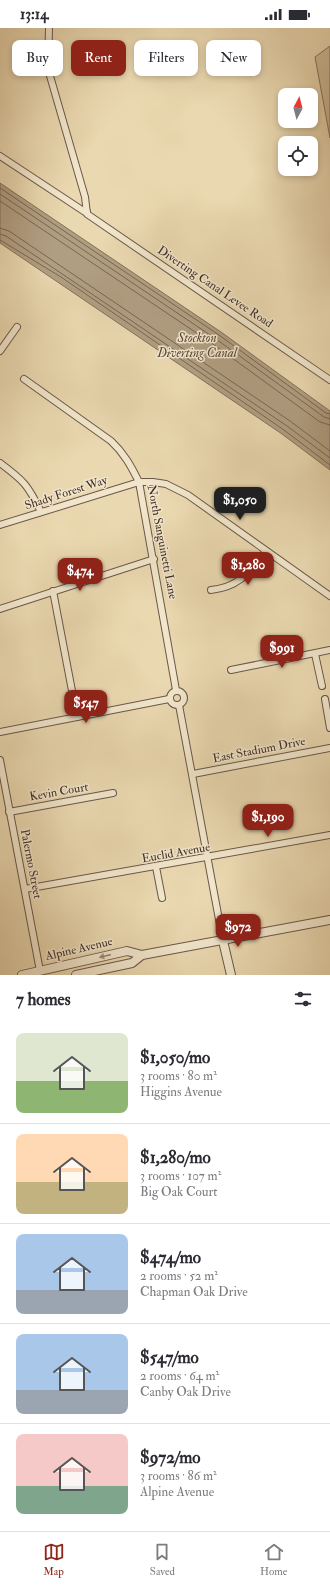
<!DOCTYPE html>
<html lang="en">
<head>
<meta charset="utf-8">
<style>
	:root { --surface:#fff; --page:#f7f7f7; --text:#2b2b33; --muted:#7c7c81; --line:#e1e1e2; --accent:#8f2418 }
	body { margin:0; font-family:"IM FELL Double Pica",serif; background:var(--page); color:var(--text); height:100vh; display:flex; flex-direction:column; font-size:15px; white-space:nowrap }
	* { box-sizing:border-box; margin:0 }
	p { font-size:13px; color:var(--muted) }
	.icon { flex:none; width:22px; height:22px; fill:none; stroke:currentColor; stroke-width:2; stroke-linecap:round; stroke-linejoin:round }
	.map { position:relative; height:947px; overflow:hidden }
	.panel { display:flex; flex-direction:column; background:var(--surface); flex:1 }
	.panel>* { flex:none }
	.guide { position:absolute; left:12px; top:12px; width:306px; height:36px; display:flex; gap:8px }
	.needle { width:26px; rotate:7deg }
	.controls { position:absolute; left:278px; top:60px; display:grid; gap:8px }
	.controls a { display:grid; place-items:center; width:40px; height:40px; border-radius:8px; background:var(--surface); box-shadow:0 2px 6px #0003; font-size:20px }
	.price { position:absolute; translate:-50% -34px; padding:0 9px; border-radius:8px; background:var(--accent); color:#fff; font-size:13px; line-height:26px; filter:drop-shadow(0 1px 2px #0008) }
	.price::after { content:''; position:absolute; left:50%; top:24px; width:12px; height:9px; margin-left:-6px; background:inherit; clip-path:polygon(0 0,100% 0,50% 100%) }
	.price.selected { background:#222; color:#fff }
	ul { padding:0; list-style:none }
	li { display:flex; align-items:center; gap:12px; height:100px; padding:0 16px }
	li+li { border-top:1px solid var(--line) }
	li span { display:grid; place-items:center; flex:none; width:112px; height:80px; border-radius:8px; color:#555 }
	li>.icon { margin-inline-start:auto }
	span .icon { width:48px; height:48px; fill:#fffc; stroke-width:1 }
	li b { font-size:17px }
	h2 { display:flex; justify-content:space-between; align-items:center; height:48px; padding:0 16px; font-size:17px }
	.chip { padding:0 14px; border-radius:8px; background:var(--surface); box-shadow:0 2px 6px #0003; font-size:14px; line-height:36px }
	.chip.selected { background:var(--accent); color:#fff }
	.status { display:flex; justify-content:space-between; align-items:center; height:28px; padding:0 20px; background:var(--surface); direction:ltr }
	.status svg { height:11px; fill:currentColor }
	.menu { display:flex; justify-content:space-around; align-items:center; height:56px; border-top:1px solid var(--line); background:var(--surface); font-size:11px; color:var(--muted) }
	.menu a { display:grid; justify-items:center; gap:2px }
	.menu .selected { color:var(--accent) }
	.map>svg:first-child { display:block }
	.green { fill:#cdbb98; stroke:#86745e }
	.water { fill:#b09e81; stroke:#83715c }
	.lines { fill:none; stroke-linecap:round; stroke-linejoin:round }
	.shore { stroke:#786653; stroke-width:1 }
	.minor-casing { stroke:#6a5848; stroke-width:8 }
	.tertiary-casing { stroke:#6a5848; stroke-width:10 }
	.minor { stroke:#f1e6cc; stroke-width:6 }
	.tertiary { stroke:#f1e6cc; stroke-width:8 }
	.oneway { fill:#988a78 }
	.labels { text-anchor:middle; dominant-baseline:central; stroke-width:3; stroke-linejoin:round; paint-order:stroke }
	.street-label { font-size:12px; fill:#402d25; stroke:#f1e6cc }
	.water-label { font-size:13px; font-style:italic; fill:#5c493c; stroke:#f1e6cc }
</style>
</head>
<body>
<div class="status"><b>13:14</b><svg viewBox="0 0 49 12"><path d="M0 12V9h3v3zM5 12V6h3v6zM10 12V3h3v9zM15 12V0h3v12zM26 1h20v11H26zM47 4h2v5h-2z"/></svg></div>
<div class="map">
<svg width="330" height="947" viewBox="0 0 330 947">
	<rect width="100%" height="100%" fill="#ead8b0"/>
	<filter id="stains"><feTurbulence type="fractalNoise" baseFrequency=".005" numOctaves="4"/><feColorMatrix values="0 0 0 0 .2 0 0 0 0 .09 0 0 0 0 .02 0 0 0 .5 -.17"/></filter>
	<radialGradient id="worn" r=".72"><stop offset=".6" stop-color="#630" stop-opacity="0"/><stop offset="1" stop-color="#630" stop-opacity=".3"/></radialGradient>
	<path class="green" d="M330,18V110L315,29Z"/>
	<path class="water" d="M0,155L221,304L330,383V442L282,406L0,215Z"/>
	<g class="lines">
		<g class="shore">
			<path d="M0,160L219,307L326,385L330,386"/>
			<path d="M0,166L216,311L324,389L330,391"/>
			<path d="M0,173L213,316L320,394L330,397"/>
			<path d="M0,200L9,203L290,393L330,423"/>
			<path d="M0,206L6,208L287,398L330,430"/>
			<path d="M0,212L61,249L284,402L330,437"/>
		</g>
		<defs>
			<g id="minor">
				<path d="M49,0L48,41L85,169L87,186L330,352"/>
				<path d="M0,128L85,184H87"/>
				<path d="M0,323L17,299"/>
				<path d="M24,351L111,413C124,425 131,438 139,454L176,662"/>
				<path d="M0,435C24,453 28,457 41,484"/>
				<path d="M0,497L139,454H153L166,456L188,467L330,568"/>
				<path d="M211,562C240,559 249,544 266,523"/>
				<path d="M53,563L77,689"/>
				<path d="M0,581L154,531"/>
				<path d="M315,626L322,658"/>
				<path d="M231,642L330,622"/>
				<circle cx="177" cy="670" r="7"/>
				<path d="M325,671L330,700"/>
				<path d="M179,677L223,913"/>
				<path d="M0,704L169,671"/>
				<path d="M0,732L40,943"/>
				<path d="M193,746L330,720"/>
				<path d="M9,784L113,765"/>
				<path d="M156,839L162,870"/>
				<path d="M25,861L330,807"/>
			</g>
			<g id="tertiary">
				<path d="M223,913L231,947"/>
				<path d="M22,947L127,923L142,927"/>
				<path d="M76,947L132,935L142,927L330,892"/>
			</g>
		</defs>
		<use href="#minor" class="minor-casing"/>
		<use href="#tertiary" class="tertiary-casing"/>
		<use href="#minor" class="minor"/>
		<use href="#tertiary" class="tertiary"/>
	</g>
	<defs><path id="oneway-solid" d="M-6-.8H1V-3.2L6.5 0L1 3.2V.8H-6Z"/></defs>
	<use class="oneway" href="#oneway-solid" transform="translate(105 928) rotate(167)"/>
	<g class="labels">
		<g class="street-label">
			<text transform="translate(215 259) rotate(34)">Diverting Canal Levee Road</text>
			<text transform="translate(66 465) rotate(-18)">Shady Forest Way</text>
			<text transform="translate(162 514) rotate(79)">North Sanguinetti Lane</text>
			<text transform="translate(259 722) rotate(-11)">East Stadium Drive</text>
			<text transform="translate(59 764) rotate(-10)">Kevin Court</text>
			<text transform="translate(176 825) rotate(-10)">Euclid Avenue</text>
			<text transform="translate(31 836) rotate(79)">Palermo Street</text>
			<text transform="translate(79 921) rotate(-13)">Alpine Avenue</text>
		</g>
		<g class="water-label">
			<text x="197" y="310">Stockton<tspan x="197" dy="15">Diverting Canal</tspan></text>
		</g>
	</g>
	<rect width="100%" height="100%" filter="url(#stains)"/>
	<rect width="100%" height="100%" fill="url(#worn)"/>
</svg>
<div class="controls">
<a><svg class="needle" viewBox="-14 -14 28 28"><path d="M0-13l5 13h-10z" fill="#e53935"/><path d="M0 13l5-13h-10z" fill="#7c7c81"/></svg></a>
<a><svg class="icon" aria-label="locate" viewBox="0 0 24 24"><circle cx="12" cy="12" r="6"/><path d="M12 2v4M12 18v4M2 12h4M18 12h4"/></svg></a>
</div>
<b class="price selected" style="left:240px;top:493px">$1,050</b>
<b class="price" style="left:248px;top:558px">$1,280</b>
<b class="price" style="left:80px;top:564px">$474</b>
<b class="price" style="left:282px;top:641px">$991</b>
<b class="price" style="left:86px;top:696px">$547</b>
<b class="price" style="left:268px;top:810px">$1,190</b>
<b class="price" style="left:238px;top:920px">$972</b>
<div class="guide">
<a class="chip">Buy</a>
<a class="chip selected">Rent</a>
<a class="chip">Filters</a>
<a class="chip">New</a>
</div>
</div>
<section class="panel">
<h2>7 homes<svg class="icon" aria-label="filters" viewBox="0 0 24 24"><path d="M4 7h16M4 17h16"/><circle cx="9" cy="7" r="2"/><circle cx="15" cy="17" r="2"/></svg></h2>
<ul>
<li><span style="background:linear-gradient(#dfe7d0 60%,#8fb573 0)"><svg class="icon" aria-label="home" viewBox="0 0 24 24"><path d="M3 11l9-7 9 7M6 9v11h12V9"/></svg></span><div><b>$1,050/mo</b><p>3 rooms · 80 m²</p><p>Higgins Avenue</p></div></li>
<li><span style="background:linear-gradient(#ffd9b3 60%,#c2b280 0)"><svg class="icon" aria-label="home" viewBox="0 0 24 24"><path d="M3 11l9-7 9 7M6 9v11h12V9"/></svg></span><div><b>$1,280/mo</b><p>3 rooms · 107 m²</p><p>Big Oak Court</p></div></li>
<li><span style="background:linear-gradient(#a9c7e8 70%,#9aa5b1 0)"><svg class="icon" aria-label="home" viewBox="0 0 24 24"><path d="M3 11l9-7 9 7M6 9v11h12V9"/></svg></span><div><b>$474/mo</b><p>2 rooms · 52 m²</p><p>Chapman Oak Drive</p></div></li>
<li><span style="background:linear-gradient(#a9c7e8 70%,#9aa5b1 0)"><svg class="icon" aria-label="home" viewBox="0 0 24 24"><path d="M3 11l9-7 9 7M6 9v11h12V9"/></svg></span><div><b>$547/mo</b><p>2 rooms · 64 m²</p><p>Canby Oak Drive</p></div></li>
<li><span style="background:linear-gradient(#f6c9c9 65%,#7fa58c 0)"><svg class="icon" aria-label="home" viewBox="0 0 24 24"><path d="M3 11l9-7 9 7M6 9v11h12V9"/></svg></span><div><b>$972/mo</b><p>3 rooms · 86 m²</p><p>Alpine Avenue</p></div></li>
</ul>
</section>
<nav class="menu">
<a class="selected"><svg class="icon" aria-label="map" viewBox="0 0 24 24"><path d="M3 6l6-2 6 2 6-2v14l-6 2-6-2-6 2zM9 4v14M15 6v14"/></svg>Map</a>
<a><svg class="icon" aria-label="saved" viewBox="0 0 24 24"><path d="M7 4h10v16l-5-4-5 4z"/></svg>Saved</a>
<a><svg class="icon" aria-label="home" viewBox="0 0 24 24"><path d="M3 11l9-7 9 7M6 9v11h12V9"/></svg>Home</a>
</nav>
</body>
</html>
